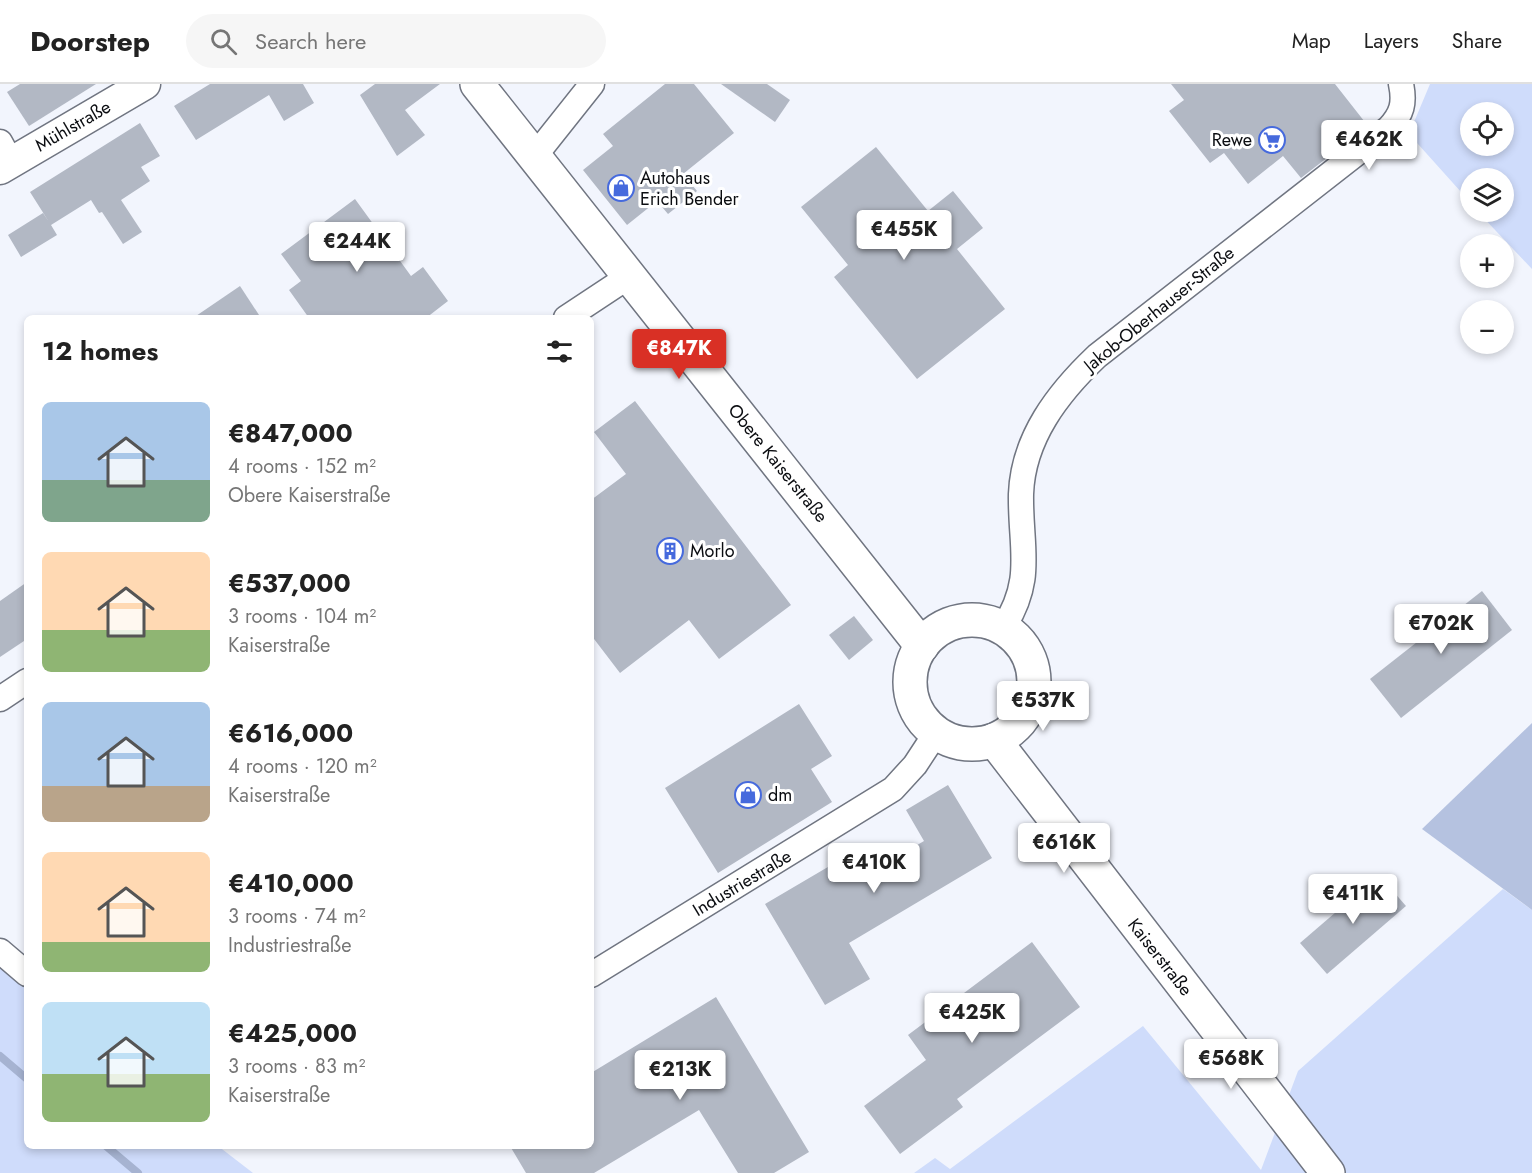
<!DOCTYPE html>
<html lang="en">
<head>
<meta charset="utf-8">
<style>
	:root { --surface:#fff; --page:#f6f6f6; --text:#222; --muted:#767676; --line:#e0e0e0; --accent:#d93025 }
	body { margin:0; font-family:Jost,sans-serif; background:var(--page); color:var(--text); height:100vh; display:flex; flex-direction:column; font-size:22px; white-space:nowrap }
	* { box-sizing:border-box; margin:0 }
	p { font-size:20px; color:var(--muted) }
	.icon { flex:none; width:33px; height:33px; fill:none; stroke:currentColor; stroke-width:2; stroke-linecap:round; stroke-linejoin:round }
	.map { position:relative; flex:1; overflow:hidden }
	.details { position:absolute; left:24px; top:231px; width:570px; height:834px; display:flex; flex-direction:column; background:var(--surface); border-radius:9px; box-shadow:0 3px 9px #0003 }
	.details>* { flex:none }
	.fabs { position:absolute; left:1460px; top:18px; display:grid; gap:12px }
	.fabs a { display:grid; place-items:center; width:54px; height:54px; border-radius:50%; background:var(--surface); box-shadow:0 3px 9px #0003; font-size:30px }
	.price { position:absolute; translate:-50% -51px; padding:0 14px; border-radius:6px; background:#fff; color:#222; font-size:20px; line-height:39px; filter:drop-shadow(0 2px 3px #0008) }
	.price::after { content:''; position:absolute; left:50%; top:36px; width:18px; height:14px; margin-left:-9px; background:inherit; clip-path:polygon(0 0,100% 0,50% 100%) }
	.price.active { background:var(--accent); color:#fff }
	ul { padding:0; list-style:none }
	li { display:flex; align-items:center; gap:18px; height:150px; padding:0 18px }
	li span { display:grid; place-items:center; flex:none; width:168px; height:120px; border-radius:9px; color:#555 }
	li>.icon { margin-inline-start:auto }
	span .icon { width:72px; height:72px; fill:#fffc; stroke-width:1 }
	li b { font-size:26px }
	h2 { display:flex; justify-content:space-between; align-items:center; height:72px; padding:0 18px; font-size:26px }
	header { display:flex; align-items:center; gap:36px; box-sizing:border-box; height:84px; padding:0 30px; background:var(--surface); border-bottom:2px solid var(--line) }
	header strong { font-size:28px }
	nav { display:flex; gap:33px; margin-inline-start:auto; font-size:21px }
	.search { width:420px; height:54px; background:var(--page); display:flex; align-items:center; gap:15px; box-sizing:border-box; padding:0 21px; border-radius:33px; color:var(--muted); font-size:22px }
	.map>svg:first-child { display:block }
	.green { fill:#cfdcfb; fill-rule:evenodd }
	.forest { fill:#b5c2e0 }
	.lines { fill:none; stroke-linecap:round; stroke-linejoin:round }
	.stream { stroke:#a6b3d1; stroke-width:8 }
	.building { fill:#b2b8c4 }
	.minor-casing { stroke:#707581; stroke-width:27 }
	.tertiary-casing { stroke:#707581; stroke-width:33 }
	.secondary-casing { stroke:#707581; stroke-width:36 }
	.minor { stroke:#fff; stroke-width:24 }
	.tertiary { stroke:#fff; stroke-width:30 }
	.secondary { stroke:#fff; stroke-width:33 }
	.labels { text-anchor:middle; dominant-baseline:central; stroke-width:6; stroke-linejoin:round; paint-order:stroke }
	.street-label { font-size:18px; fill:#0b0d11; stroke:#fff }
	.poi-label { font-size:18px; fill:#0b0d11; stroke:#fff; text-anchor:start }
</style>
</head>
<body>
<header>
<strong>Doorstep</strong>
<div class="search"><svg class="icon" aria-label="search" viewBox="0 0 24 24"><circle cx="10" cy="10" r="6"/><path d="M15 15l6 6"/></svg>Search here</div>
<nav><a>Map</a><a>Layers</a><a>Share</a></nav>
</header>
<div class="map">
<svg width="1532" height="1089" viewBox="0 0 1532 1089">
	<rect width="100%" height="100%" fill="#f2f5fd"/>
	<g class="green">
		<path d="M1430,0H1532V185L1478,128H1503V94H1470V118L1409,50ZM1470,28H1503V62H1470Z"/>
		<path d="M1503,805L1532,826V1089H914L935,1074L950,1085L1143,942L1261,1086L1298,987Z"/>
		<path d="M0,882L27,905V1062H218L253,1089H0Z"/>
	</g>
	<path class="forest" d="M1532,639V826L1422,745Z"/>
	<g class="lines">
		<g class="stream">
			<path d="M0,972L27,995"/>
			<path d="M106,1062L138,1089"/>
		</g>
	</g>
	<g class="building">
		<path d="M20,0H96L29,42L7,8Z"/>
		<path d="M210,0H303L314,19L284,37L269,11L196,56L174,22Z"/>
		<path d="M375,0H440L405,26L425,51L397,72L360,11Z"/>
		<path d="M665,0H694L734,49L683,90L697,107L668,130L657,117L627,141L583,86L613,62L603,50Z"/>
		<path d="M721,0H767L790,16L775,38Z"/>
		<path d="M1171,0H1335L1368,42L1301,94L1283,72L1248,100L1224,69L1210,79L1169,27L1184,16Z"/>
		<path d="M140,39L160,72L141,83L150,97L121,116L142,148L123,160L102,128L99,129L91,116L51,141L57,151L21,173L8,151L43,129L49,138L30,108Z"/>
		<path d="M876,63L928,127L953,107L983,144L957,165L1005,225L917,295L834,193L848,181L801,123Z"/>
		<path d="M355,115L411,192L423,183L448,217L426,234H309L289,206L301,197L281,170Z"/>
		<path d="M240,202L261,234H193Z"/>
		<path d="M635,317L791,521L719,575L689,536L620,589L591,551V416L626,390L594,348Z"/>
		<path d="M27,498V555L0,573V517Z"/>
		<path d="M1482,507L1512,546L1401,634L1370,595Z"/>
		<path d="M854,532L873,556L849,576L829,551Z"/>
		<path d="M799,620L832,672L811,685L832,718L718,789L665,704Z"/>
		<path d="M948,701L992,774L849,859L870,895L825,921L765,820L850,770L863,793L924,757L906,726Z"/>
		<path d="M1379,791L1406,822L1327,890L1300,859Z"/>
		<path d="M1032,858L1080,923L957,1015L963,1023L900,1070L864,1022L926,976L908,951Z"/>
		<path d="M716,913L809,1068L774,1089H738L699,1026L594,1089H526L510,1062H591V989Z"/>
	</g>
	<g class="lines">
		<defs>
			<g id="minor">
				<path d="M0,58L11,78"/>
				<path d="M534,73L592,0"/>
				<path d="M566,234L628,193"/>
				<path d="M1003,544C1035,495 1020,464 1021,410C1023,354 1058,309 1097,272L1389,44C1402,30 1405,19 1401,0"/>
				<path d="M0,615L27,597"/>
				<path d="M0,867L27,890"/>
				<path d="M591,891L893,705L915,681L936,649"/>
			</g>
			<path id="tertiary" d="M0,85L145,0"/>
			<g id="secondary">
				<path d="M477,0L922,562"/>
				<circle cx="972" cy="598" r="62"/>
				<path d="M994,656L1328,1089"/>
			</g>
		</defs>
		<use href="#minor" class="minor-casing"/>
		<use href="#tertiary" class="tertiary-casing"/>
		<use href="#secondary" class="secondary-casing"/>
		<use href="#minor" class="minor"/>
		<use href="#tertiary" class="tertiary"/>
		<use href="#secondary" class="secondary"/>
	</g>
	<defs>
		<symbol id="supermarket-ring" viewBox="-11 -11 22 22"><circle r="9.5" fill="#fff" stroke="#466add" stroke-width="1.5"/><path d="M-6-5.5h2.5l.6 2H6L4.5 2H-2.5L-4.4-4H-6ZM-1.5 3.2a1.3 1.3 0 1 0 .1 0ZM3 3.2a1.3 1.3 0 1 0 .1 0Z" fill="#466add"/></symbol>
		<symbol id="shop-ring" viewBox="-11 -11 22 22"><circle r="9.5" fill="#fff" stroke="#466add" stroke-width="1.5"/><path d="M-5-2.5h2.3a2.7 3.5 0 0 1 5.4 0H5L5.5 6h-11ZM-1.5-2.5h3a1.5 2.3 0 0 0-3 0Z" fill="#466add"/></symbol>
		<symbol id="building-ring" viewBox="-11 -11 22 22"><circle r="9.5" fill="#fff" stroke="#466add" stroke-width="1.5"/><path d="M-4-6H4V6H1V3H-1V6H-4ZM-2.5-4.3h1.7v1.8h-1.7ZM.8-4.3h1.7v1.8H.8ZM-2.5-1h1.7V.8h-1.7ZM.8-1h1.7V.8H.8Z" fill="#466add"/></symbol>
	</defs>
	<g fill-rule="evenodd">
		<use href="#supermarket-ring" x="1257" y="41" width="30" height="30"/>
		<use href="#shop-ring" x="606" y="89" width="30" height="30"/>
		<use href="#building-ring" x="655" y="452" width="30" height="30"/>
		<use href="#shop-ring" x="733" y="696" width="30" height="30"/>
	</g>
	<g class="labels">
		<g class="street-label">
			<text transform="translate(73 42) rotate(-30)">Mühlstraße</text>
			<text transform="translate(1159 225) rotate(-39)">Jakob-Oberhauser-Straße</text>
			<text transform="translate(778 379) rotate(51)">Obere Kaiserstraße</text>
			<text transform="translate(742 799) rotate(-31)">Industriestraße</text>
			<text transform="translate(1160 873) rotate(52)">Kaiserstraße</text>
		</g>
		<g class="poi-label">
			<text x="1252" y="56" text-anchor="end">Rewe</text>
			<text x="640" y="94">Autohaus<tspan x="640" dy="21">Erich Bender</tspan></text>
			<text x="690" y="467">Morlo</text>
			<text x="768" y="711">dm</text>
		</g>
	</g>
</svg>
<div class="fabs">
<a><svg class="icon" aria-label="locate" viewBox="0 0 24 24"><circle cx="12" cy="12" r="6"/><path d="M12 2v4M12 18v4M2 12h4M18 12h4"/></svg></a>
<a><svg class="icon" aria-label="layers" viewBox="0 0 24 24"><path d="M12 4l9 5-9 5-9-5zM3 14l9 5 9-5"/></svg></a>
<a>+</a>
<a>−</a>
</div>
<b class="price" style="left:1369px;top:87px">€462K</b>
<b class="price" style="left:904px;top:177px">€455K</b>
<b class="price" style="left:357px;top:189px">€244K</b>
<b class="price active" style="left:679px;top:296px">€847K</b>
<b class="price" style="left:1441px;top:571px">€702K</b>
<b class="price" style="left:1043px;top:648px">€537K</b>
<b class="price" style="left:1064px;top:790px">€616K</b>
<b class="price" style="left:874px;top:810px">€410K</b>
<b class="price" style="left:1353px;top:841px">€411K</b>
<b class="price" style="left:972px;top:960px">€425K</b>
<b class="price" style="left:1231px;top:1006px">€568K</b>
<b class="price" style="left:680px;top:1017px">€213K</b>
<section class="details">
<h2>12 homes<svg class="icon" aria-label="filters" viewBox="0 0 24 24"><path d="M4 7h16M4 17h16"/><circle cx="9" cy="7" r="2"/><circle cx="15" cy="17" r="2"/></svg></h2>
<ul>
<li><span style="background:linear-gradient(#a9c7e8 65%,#7fa58c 0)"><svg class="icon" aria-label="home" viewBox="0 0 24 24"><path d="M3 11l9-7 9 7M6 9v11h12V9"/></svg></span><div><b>€847,000</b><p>4 rooms · 152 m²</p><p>Obere Kaiserstraße</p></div></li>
<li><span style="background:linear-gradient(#ffd9b3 65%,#8fb573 0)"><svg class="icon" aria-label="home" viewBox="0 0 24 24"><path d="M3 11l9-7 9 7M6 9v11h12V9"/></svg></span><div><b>€537,000</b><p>3 rooms · 104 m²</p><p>Kaiserstraße</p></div></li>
<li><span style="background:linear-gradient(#a9c7e8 70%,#b9a48a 0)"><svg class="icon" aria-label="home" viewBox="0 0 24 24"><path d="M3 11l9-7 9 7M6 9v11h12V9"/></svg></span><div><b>€616,000</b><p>4 rooms · 120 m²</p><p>Kaiserstraße</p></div></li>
<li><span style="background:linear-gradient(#ffd9b3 75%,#8fb573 0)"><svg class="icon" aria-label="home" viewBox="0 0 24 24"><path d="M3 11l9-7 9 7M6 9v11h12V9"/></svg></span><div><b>€410,000</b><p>3 rooms · 74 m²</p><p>Industriestraße</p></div></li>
<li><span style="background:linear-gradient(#bfe0f5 60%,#8fb573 0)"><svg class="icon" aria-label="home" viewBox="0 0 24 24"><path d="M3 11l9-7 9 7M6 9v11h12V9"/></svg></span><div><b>€425,000</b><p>3 rooms · 83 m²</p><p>Kaiserstraße</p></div></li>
</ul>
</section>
</div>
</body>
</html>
